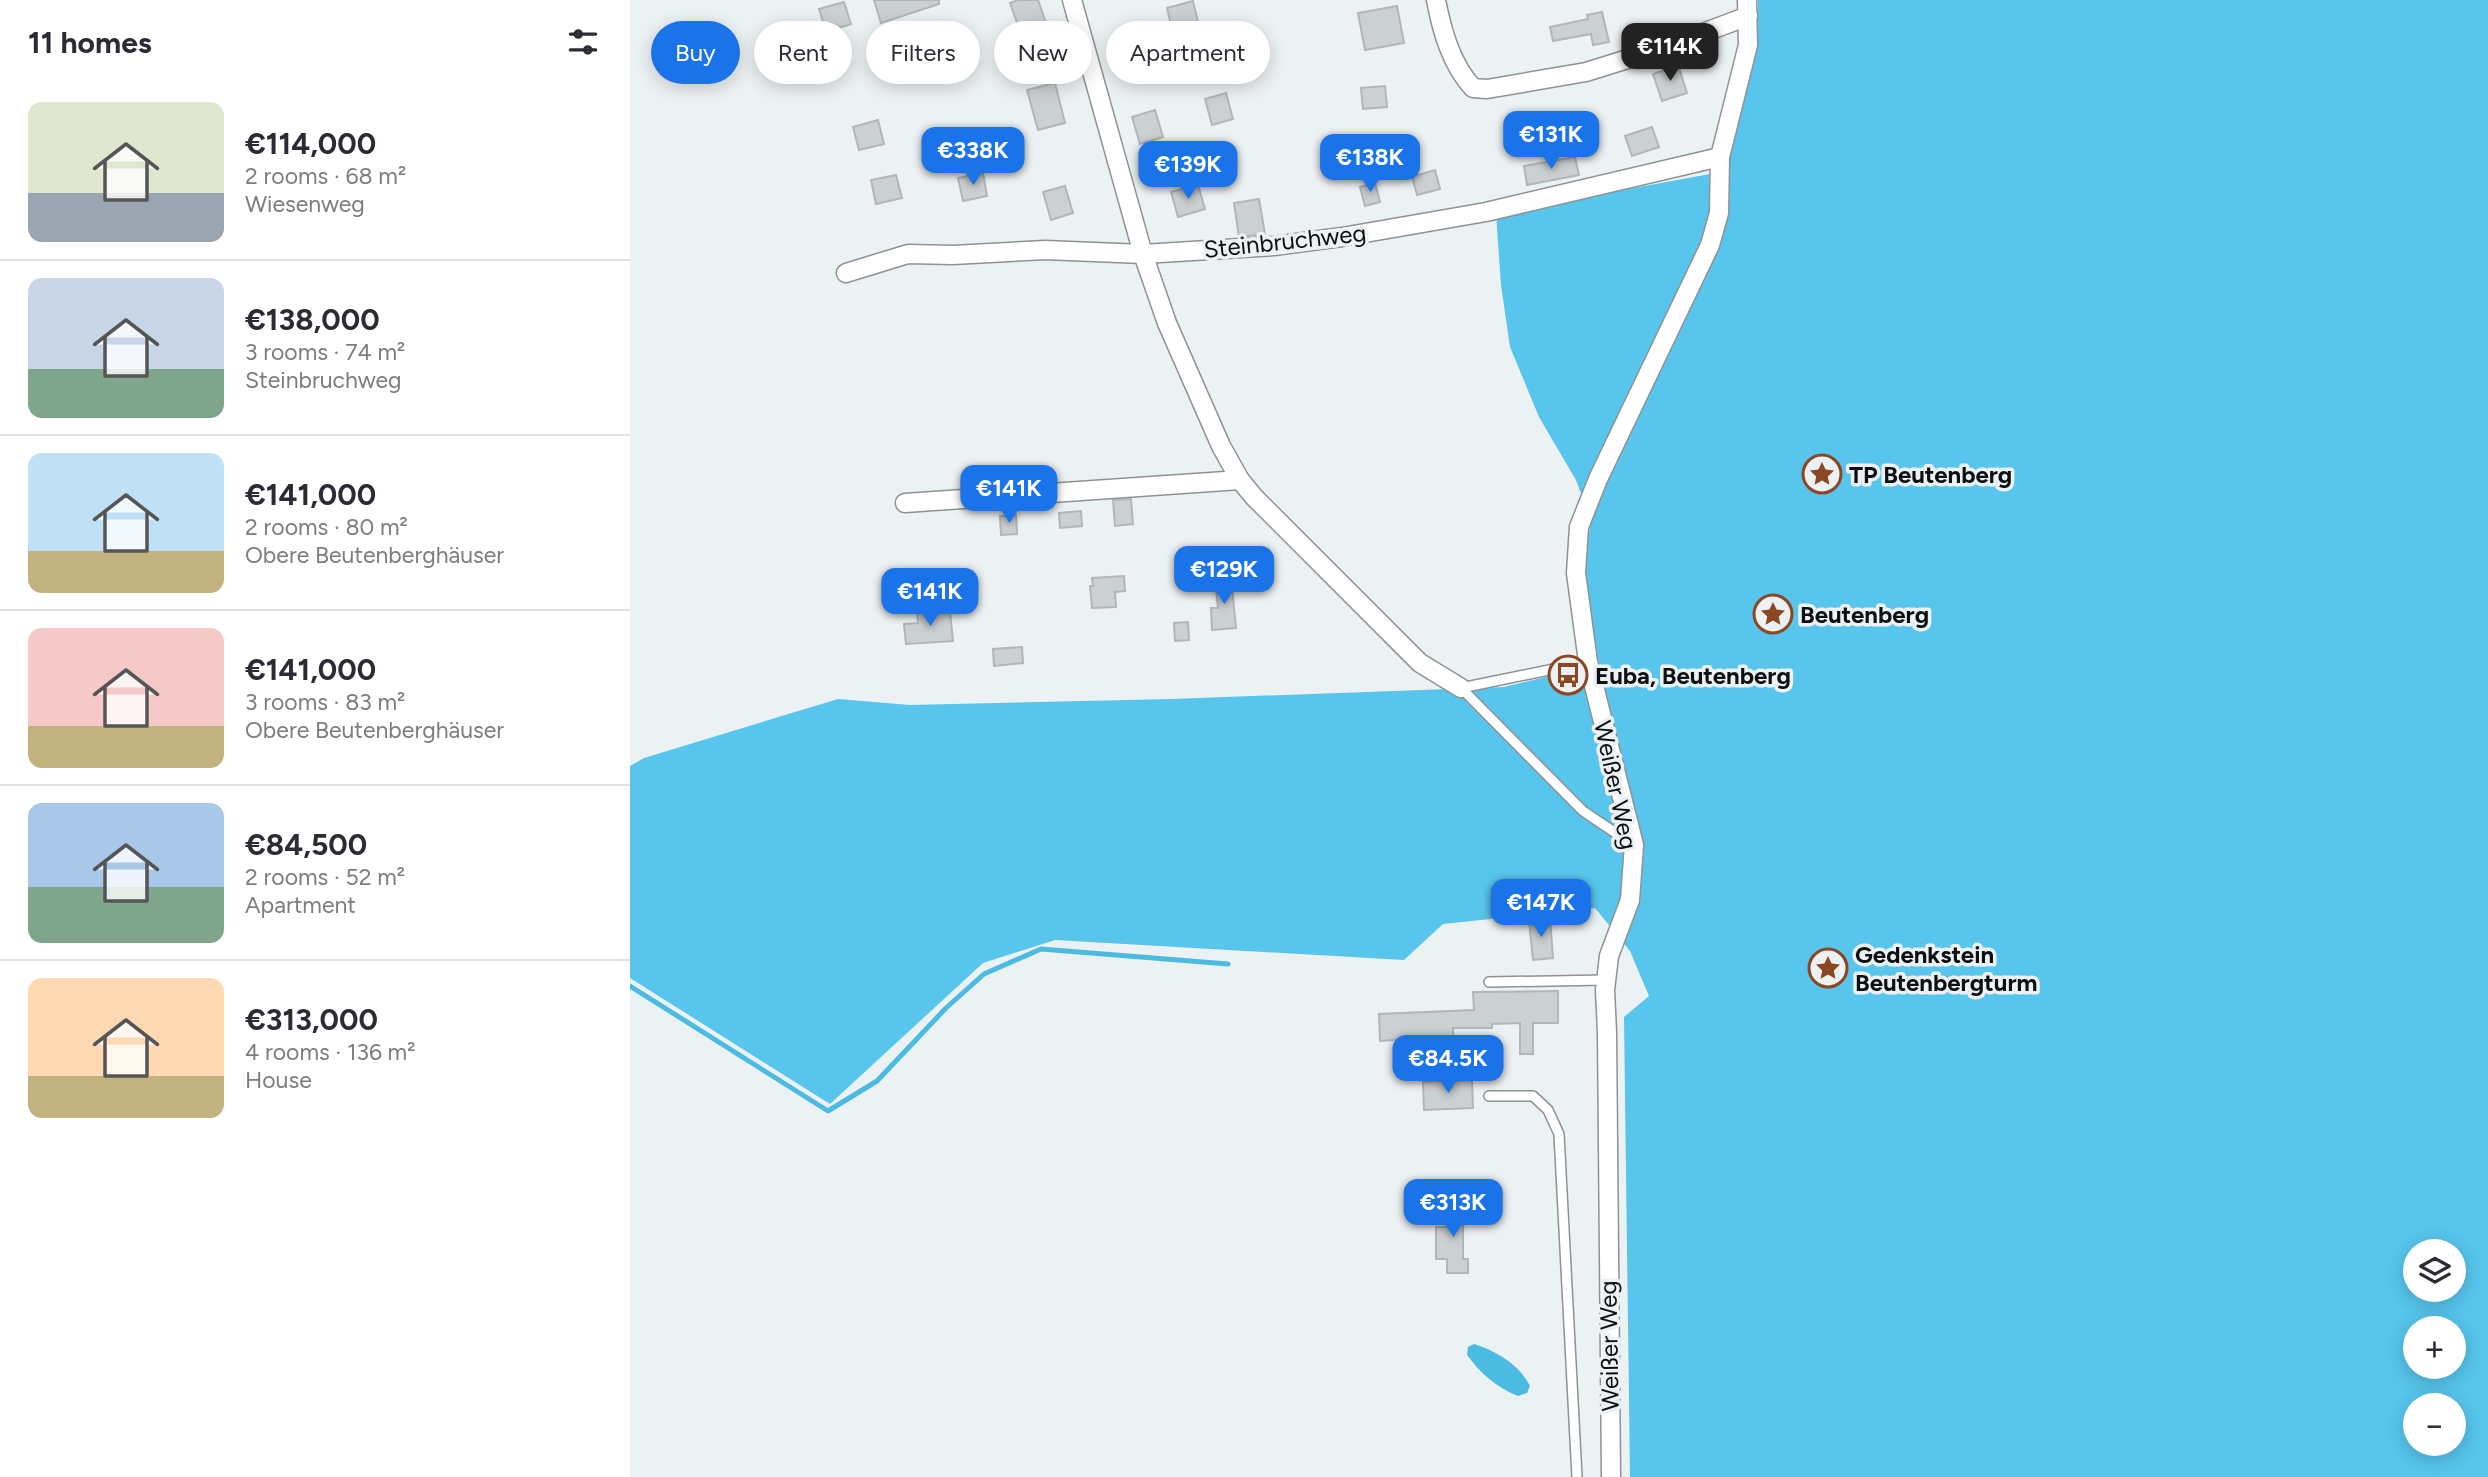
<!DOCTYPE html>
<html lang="en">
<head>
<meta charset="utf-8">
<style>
	:root { --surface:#fff; --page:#f2f2f3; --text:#2b2b33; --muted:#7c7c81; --line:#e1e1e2; --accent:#1a73e8 }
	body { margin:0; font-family:Figtree,sans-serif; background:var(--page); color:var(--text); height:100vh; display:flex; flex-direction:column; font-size:26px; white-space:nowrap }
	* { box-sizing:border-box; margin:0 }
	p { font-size:23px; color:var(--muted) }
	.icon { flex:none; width:38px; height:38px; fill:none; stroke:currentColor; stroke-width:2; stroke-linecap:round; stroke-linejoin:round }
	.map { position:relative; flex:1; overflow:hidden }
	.details { display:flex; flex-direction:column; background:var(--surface); width:630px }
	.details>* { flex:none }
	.top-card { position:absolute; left:21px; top:21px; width:665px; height:63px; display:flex; gap:14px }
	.buttons { position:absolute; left:1773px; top:1239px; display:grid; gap:14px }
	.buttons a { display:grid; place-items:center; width:63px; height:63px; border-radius:50%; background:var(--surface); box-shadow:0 4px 18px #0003; font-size:35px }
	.price { position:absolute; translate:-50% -60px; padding:0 16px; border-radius:14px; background:var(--accent); color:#fff; font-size:23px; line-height:46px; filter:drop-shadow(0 2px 4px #0008) }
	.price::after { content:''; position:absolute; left:50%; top:42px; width:21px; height:16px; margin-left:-10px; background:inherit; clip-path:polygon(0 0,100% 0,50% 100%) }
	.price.on { background:#222; color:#fff }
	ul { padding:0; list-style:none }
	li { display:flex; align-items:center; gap:21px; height:175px; padding:0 28px }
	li+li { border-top:2px solid var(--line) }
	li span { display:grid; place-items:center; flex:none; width:196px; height:140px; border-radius:14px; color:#555 }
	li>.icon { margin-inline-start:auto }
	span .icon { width:84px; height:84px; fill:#fffc; stroke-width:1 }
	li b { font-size:30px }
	h2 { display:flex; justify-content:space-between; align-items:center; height:84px; padding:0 28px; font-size:30px }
	.tag { padding:0 24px; border-radius:32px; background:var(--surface); box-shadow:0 4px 18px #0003; font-size:24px; line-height:63px }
	.tag.on { background:var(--accent); color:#fff }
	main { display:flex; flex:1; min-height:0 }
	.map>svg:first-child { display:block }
	.forest { fill:#57c5ec; fill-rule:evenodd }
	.water { fill:#4cbbe2 }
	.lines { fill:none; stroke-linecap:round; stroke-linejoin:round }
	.stream { stroke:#4cbbe2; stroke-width:5 }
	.building { fill:#cbd0d2; stroke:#b1b6b8; stroke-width:2 }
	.lane-casing { stroke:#8d9294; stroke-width:12 }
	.street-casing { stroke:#8d9294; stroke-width:21 }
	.lane { stroke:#fff; stroke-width:9 }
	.street { stroke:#fff; stroke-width:18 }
	.labels { text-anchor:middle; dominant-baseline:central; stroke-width:7; stroke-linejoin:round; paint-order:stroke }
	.street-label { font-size:24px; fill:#0d0f10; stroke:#ecf1f4 }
	.poi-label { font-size:24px; font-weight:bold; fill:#0d0f10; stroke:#ecf1f4; text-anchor:start }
</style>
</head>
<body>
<main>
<section class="details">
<h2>11 homes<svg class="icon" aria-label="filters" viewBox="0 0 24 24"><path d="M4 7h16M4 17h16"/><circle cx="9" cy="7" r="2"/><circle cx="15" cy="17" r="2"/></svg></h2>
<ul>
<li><span style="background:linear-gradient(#dfe7d0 65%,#9aa5b1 0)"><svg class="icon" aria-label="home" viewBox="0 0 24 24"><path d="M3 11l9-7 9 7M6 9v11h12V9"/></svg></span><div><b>€114,000</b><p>2 rooms · 68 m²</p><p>Wiesenweg</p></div></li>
<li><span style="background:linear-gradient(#c9d6e8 65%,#7fa58c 0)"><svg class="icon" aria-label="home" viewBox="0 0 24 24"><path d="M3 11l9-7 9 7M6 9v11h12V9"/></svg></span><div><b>€138,000</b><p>3 rooms · 74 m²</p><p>Steinbruchweg</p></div></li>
<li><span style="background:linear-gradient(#bfe0f5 70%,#c2b280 0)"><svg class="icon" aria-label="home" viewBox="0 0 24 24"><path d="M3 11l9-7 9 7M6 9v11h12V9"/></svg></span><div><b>€141,000</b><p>2 rooms · 80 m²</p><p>Obere Beutenberghäuser</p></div></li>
<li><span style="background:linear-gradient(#f6c9c9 70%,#c2b280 0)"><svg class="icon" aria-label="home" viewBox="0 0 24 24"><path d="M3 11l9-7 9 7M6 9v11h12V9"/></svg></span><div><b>€141,000</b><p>3 rooms · 83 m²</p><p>Obere Beutenberghäuser</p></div></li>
<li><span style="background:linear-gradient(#a9c7e8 60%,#7fa58c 0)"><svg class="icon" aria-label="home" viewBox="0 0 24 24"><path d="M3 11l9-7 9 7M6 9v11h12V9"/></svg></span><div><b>€84,500</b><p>2 rooms · 52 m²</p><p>Apartment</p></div></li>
<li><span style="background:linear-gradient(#ffd9b3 70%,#c2b280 0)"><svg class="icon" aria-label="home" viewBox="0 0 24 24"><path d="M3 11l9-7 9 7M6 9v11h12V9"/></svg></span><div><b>€313,000</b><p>4 rooms · 136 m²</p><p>House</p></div></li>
</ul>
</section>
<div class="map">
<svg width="1858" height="1477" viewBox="0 0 1858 1477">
	<rect width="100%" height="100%" fill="#ecf1f4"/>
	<path class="forest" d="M1128,0H1858V1477H1000L994,1017L1019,996L1000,951L965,908L813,924L774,960L425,940L353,963L200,1104L0,978V766L14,758L208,699L280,705L541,699L874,687L969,664L952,582L961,520L946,480L909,417L880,347L871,285L866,213L1080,174L1127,44ZM1785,1251H1824V1290H1785ZM1785,1328H1824V1367H1785ZM1785,1405H1824V1444H1785Z"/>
	<path class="water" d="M844,1344C866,1351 889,1364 900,1386L897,1393L888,1396C866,1387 851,1374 837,1355L838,1347Z"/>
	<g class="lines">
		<path class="stream" d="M0,986L198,1111L247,1081L316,1008L354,974L411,949L598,964"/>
	</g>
	<g class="building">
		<path d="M244,0H309V4L251,23Z"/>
		<path d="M388,0H408L417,26L391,34L380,3Z"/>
		<path d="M563,1L568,22L542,29L537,8Z"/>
		<path d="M214,2L221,24L196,32L189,9Z"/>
		<path d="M767,6L774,43L735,50L728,13Z"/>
		<path d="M972,12L979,42L963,45L961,34L923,41L920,27L958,19L957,15Z"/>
		<path d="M613,30L621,66L589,73L581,37Z"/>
		<path d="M1048,65L1057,93L1032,101L1023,74Z"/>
		<path d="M425,83L435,123L408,130L397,90Z"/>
		<path d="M755,86L757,107L733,109L731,88Z"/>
		<path d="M596,93L603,119L582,125L575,99Z"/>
		<path d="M525,110L533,137L510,144L502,117Z"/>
		<path d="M248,120L254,144L229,150L223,127Z"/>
		<path d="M1022,127L1029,147L1002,156L995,136Z"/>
		<path d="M945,157L949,175L897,185L894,166Z"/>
		<path d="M805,170L810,189L787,195L782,177Z"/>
		<path d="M353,173L357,196L333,201L328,178Z"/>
		<path d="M266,175L272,198L246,204L241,180Z"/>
		<path d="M745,183L750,202L735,206L730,187Z"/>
		<path d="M568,185L575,209L548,217L541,192Z"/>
		<path d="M435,186L443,213L421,220L413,192Z"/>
		<path d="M629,199L635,234L609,237L604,203Z"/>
		<path d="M501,499L503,524L485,526L483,500Z"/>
		<path d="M451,511L452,526L430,528L429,513Z"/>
		<path d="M386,515L387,534L371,535L370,516Z"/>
		<path d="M494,576L495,591L485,592L486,607L462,608L460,586H463L462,578Z"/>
		<path d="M601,577L606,628L582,630L581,608H588L585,578Z"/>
		<path d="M320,611L323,641L276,644L274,624L288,623L287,613Z"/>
		<path d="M558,622L559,640L545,641L544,623Z"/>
		<path d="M392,647L393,663L364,666L363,649Z"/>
		<path d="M920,918L923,958L903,960L899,920Z"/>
		<path d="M928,991V1023H903V1054H890V1023L862,1024V1028H823L824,1047L781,1048L780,1039L750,1041L749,1014L844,1010L843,992Z"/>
		<path d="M842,1080L843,1108L794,1110L793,1082Z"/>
		<path d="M819,1196H833V1259H838V1273H817V1259H806V1227H819Z"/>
	</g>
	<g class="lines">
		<defs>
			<g id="lane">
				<path d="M831,688L953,811L1002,844"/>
				<path d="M831,688L958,662"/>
				<path d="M859,982L976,980"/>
				<path d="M859,1096H903L918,1110L929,1134L947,1477"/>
			</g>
			<g id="street">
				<path d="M442,0L513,254L537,323L591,446L610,480L624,497L790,663L831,688"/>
				<path d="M806,0C812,31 821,64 843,88L857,89L956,72L1033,48L1118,16"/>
				<path d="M216,273L278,254L323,255L415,250L513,254L644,246L712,237L856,212L1090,157"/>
				<path d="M275,503L610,480"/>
				<path d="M981,1477L977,1032L975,990L979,956L1000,900L1004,845L958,662L946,573L949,527L968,479L1080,245L1089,213L1090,157L1118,45L1117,0"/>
			</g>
		</defs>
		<use href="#lane" class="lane-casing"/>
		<use href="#street" class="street-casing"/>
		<use href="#lane" class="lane"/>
		<use href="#street" class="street"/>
	</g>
	<defs>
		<symbol id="sight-ring" viewBox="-11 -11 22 22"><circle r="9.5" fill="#ecf1f4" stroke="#8d4622" stroke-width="1.5"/><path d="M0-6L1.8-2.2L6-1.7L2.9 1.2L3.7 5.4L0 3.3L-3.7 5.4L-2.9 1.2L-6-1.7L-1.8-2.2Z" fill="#8d4622"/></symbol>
		<symbol id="bus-ring" viewBox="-11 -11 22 22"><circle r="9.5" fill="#ecf1f4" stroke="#8d4622" stroke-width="1.5"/><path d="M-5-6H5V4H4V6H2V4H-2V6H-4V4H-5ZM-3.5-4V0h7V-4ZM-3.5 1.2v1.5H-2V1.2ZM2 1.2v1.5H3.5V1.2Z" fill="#8d4622"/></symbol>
	</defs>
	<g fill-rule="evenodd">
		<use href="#sight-ring" x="1170" y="452" width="44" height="44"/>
		<use href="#sight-ring" x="1121" y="592" width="44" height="44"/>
		<use href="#bus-ring" x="916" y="653" width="44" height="44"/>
		<use href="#sight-ring" x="1176" y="946" width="44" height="44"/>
	</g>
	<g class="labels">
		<g class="street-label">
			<text transform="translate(655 241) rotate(-6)">Steinbruchweg</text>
			<text transform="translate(986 785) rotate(78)">Weißer Weg</text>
			<text transform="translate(979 1346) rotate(-91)">Weißer Weg</text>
		</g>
		<g class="poi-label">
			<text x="1219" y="474">TP Beutenberg</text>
			<text x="1170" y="614">Beutenberg</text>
			<text x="965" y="675">Euba, Beutenberg</text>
			<text x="1225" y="954">Gedenkstein<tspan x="1225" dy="28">Beutenbergturm</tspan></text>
		</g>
	</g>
</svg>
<div class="buttons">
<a><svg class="icon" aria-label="layers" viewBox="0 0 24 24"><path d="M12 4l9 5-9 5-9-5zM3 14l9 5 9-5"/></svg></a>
<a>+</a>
<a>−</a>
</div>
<b class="price on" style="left:1040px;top:83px">€114K</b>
<b class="price" style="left:921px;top:171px">€131K</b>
<b class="price" style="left:343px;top:187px">€338K</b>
<b class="price" style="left:740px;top:194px">€138K</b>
<b class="price" style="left:558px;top:201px">€139K</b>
<b class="price" style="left:379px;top:525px">€141K</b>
<b class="price" style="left:594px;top:606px">€129K</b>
<b class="price" style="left:300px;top:628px">€141K</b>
<b class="price" style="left:911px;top:939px">€147K</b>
<b class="price" style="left:818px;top:1095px">€84.5K</b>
<b class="price" style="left:823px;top:1239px">€313K</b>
<div class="top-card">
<a class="tag on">Buy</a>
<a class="tag">Rent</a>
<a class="tag">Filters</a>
<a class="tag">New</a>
<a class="tag">Apartment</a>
</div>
</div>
</main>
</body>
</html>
